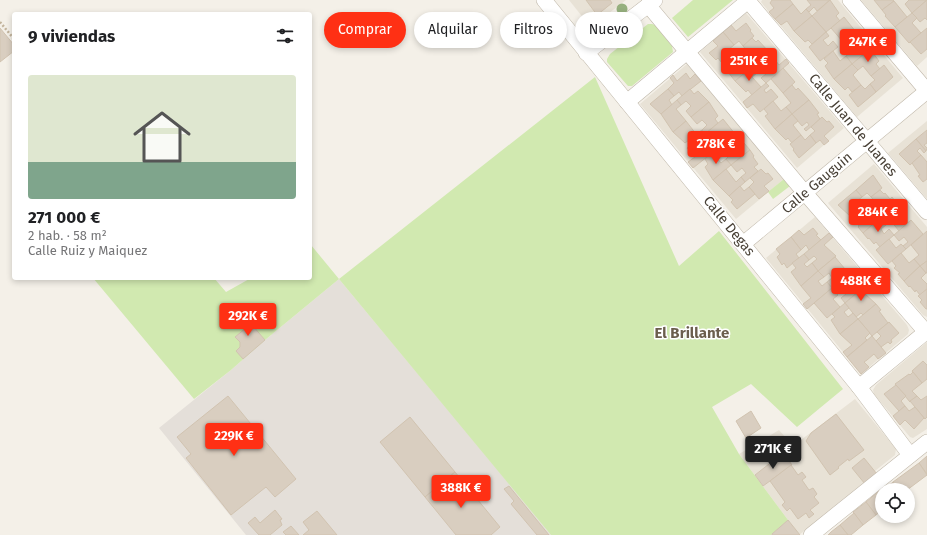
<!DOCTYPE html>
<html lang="es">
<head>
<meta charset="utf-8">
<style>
	:root { --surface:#fff; --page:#f2f2f2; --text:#202124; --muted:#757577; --accent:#ff3014 }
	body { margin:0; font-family:"Fira Sans",sans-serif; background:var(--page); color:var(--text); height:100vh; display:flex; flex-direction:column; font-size:15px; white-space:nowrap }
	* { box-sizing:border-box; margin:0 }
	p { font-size:13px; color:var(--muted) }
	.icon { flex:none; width:22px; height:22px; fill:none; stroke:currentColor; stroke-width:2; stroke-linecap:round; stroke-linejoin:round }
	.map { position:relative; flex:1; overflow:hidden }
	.details { position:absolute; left:12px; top:12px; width:300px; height:268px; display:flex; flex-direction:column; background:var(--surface); border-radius:4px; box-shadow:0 2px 6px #0003 }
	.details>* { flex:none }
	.top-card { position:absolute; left:324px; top:12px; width:380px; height:36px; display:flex; gap:8px }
	.fabs { position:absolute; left:875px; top:483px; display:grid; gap:8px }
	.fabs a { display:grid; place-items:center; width:40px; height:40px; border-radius:50%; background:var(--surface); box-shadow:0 2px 6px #0003; font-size:20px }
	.price { position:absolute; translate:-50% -34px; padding:0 9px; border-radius:4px; background:var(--accent); color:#fff; font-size:13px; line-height:26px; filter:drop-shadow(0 1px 2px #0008) }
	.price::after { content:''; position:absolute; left:50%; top:24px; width:12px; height:9px; margin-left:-6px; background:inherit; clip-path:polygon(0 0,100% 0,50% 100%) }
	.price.current { background:#222; color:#fff }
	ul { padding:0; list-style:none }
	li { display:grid; align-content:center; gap:8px; height:212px; padding:0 16px }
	li span { display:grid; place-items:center; height:124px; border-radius:4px; color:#555 }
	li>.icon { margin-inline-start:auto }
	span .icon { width:72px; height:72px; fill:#fffc; stroke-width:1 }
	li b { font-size:17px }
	h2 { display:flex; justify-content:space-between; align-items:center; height:48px; padding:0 16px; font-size:17px }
	.chip { padding:0 14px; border-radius:18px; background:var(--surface); box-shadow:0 2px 6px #0003; font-size:14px; line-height:36px }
	.chip.current { background:var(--accent); color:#fff }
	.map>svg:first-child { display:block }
	.residential { fill:#e8e2d6 }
	.industrial { fill:#e4dfd9 }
	.green { fill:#d1e9b0 }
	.building { fill:#d9cec0; stroke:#d1c3b0 }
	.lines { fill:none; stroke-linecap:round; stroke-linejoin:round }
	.minor-casing { stroke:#c0b8aa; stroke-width:16 }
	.path { stroke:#c2b39b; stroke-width:2.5; stroke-dasharray:2 2; stroke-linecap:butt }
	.minor { stroke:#fff; stroke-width:15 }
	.tree { fill:#96b07e }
	.labels { text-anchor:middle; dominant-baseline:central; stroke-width:3; stroke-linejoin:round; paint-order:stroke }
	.street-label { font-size:14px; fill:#484036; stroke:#fff }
	.neighbourhood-label { font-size:15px; font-weight:bold; fill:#6b5e4d; stroke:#fff }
</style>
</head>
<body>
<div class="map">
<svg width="927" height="535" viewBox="0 0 927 535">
	<rect width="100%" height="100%" fill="#f4f0e8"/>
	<g class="residential">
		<path d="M569,0H626L592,26L589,25Z"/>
		<path d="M762,0H838L903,78L857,117L769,12L761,2Z"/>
		<path d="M861,0H927V57L917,66Z"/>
		<path d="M746,13L844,128L797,168L700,52Z"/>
		<path d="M687,64L784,179L736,219L640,104Z"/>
		<path d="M927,121V199L888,153Z"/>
		<path d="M874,164L927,227V317L923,315L828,203Z"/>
		<path d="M815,217L907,325L909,330L908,334L861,374L766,258Z"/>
		<path d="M927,342V429L913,438L910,437L874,394L873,390L876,385Z"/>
		<path d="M855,399L896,449L895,455L875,471L865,484L799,535H771L788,520L739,454L779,430L793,446Z"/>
	</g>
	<path class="industrial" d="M339,279L482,451L551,535H246L159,428L231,370L265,340Z"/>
	<g class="green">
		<path d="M693,0H733L688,37L672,18Z"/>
		<path d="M648,24H652L655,25L672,46L673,52L632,86H628L607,62V59L610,54Z"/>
		<path d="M595,77L679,266L719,231L843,389L797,427L751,384L712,407L739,454L788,520L771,535H551L339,279L265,340L231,370L194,399L93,278H214L226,292L251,278H310L311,245L339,279Z"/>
		<path d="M784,179L790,186L773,199L768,192Z"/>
	</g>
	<g class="building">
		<path d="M586,0H610L612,3L597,15Z"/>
		<path d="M772,0H790L793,4L775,19L769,12L774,8L770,3Z"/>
		<path d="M807,0H830L817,11L814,7L809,12L806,9L811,5Z"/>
		<path d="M830,0L839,13L836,16L840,21L826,32L812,16Z"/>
		<path d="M874,0H893L894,1L882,10Z"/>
		<path d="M909,0H927L912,13L905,4Z"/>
		<path d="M927,0V20L925,18L920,22L912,13Z"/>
		<path d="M894,1L907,17L895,27L885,16L886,15L882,10Z"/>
		<path d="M793,4L801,14L806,9L812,16L794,31L787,21L781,25L775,19Z"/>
		<path d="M912,13L917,18L912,23L921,33L909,43L895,27Z"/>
		<path d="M812,16L826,32L812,44L808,40L805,42L794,31Z"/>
		<path d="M844,17L856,32L843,42L831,28Z"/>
		<path d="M746,23L751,30L750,31L754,36L743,46L739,41L734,45L723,32L731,25L736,31Z"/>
		<path d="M0,28L14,45V51L0,62Z"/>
		<path d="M927,28V49L921,54L910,42Z"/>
		<path d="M723,32L734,45L729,49L733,54L722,63L718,58L716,60L709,53L718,46L713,41Z"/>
		<path d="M826,32L829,36L823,40L828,46L833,41L838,47L820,61L809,47Z"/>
		<path d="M852,35L856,40L859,37L870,49L852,64L846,56L851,52L843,42Z"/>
		<path d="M752,38L756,42L758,40L769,52L752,67L746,60L751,56L743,46Z"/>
		<path d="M870,49L879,61L876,64L880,69L871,76L863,66L858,70L852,64Z"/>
		<path d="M833,51L840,61L846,56L852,64L834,79L825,66L828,63L824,59Z"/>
		<path d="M769,52L779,65L786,59L789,63L766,83L761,78L766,74L762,69L757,73L752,67Z"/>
		<path d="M733,54L741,64L746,60L752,67L735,81L725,68L727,66L724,62Z"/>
		<path d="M852,64L858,70L853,75L861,85L852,92L848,87L845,90L834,79Z"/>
		<path d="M884,65L893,77L876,92L870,84L875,80L871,76Z"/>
		<path d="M752,67L757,73L752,77L761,87L752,95L748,90L746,92L735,81Z"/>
		<path d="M783,68L795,82L783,93L771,79Z"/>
		<path d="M686,73L690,79L695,74L701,81L682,96L679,92L674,96L668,89L674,83L670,78L673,75L677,81Z"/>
		<path d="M766,83L769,86L764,90L766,93L771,89L778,97L760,112L753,104L747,108L743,102Z"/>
		<path d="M870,84L876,92L858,107L849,95L861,85L865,89Z"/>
		<path d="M792,85L796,90L798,88L809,100L792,114L786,107L791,103L783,93Z"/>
		<path d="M668,89L674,96L669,100L672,105L661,114L650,104Z"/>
		<path d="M690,89L694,94L698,91L709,102L691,117L686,111L691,106L686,101L681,105L677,100Z"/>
		<path d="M677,100L681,105L676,109L686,121L673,132L661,114Z"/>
		<path d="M809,100L819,113L817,114L820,119L806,131L804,129L809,125L807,122L802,126L792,114Z"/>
		<path d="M773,101L781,111L786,107L792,114L775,129L765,116L768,114L764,109Z"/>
		<path d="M709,102L718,116L715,119L718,123L705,134L702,130L707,125L702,120L697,124L691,117Z"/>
		<path d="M792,114L798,121L793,125L801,135L792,143L788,138L786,140L775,129Z"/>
		<path d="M822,117L827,122L829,121L834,127L824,136L829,141L824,145L820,140L816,143L810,135L815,131L811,127Z"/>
		<path d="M723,119L735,134L722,144L714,134L709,138L705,134Z"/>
		<path d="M686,121L696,134L702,130L705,134L692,144L689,140L685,143L673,132Z"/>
		<path d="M927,130V143L924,145L927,148L926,151L916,139Z"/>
		<path d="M705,134L709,138L704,143L712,153L693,168L688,162L695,157L687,148Z"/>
		<path d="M801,135L805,140L810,135L816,143L799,158L793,150L794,149L790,144Z"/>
		<path d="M730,138L734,142L738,139L742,145L744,143L750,150L731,165L726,159L731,154L726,149L721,153L717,148Z"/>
		<path d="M916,139L926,151L924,153L920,148L917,151L921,155L910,165L899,154Z"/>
		<path d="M717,148L721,153L716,157L721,163L726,159L731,165L713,180L705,167L708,164L705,159Z"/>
		<path d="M750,150L754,156L753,157L758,164L754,167L758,171L745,182L741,177L746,173L742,168L737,172L731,165Z"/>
		<path d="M921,155L927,162V179L923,182L918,176L920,175L912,163Z"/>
		<path d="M726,169L736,182L741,177L745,182L729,196L713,180Z"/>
		<path d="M761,169L766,174L768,173L773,179L764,186L769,191L759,199L749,187L754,182L750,178Z"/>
		<path d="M873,175L882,188L871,197L867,193L862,197L856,190Z"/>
		<path d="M740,186L744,191L749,187L755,194L737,209L731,202L733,200L729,196Z"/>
		<path d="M856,190L862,197L857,201L861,206L850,216L838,205Z"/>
		<path d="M880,190L884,194L885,193L890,199L892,197L897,204L880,218L874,212L880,207L871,197Z"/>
		<path d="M897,204L902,210L901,211L906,217L904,218L908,223L899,231L891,221L886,225L880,218Z"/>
		<path d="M861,206L869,216L874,212L880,218L863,233L858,227L859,226L854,219L855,218L852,214Z"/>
		<path d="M880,218L886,225L881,229L884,234L889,229L894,235L880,247L876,242L874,244L869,238L868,239L863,233Z"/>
		<path d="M911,220L923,234L906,249L903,246L908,242L904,237L899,241L894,235Z"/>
		<path d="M813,228L818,234L816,235L821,240L809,250L806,245L801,250L791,237L799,230L804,235Z"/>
		<path d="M927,231V261L920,266L914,259L919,255L911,245Z"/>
		<path d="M829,233L833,237L824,245L836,256L818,271L812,263L817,259L814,256L809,260L804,254Z"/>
		<path d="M791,237L801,250L796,254L799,258L787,268L784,263L782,265L777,257L780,254L776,249Z"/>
		<path d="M889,239L896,248L901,244L906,249L888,264L876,250Z"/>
		<path d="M901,253L909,263L914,259L920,266L904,281L898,274L900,273L894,268L896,266L892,261Z"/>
		<path d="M804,254L809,260L804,264L807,267L812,263L818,271L801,286L791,272L796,268L792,263Z"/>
		<path d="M835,257L845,269L841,273L844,277L832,288L827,282L832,278L829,273L824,277L818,271Z"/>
		<path d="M927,261V273H926L920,266Z"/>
		<path d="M920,266L926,273L921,278L927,284V289L920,295L916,290L915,292L910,286L909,287L904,281Z"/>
		<path d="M818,271L824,277L818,281L822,286L827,282L832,288L807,309L803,304L811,298L801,286Z"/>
		<path d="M850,273L862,288L845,303L841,298L846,294L837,283Z"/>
		<path d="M870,282L873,286L864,293L876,304L863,315L861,313L856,317L845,303Z"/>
		<path d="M832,288L838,295L833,299L840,307L827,318L814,303Z"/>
		<path d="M927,289V309H926L920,302L922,300L918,296Z"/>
		<path d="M845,303L849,308L844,312L848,317L853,313L858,319L840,334L831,320L835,317L832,314Z"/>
		<path d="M876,304L881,310L879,311L888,323L872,336L858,319Z"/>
		<path d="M240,311L265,340L243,359L236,351L240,347V342L235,337L246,328L235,315Z"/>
		<path d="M858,319L870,333L865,338L867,340L847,357L843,352L852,345L840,334Z"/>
		<path d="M889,322L899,333L891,340L892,342L890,344L888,342L881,347L876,341L881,336L877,332Z"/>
		<path d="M872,336L886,353L878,359L874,354L867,360L864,362L869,367L861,374L847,357Z"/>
		<path d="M923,361L927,365V379L922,383L912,371Z"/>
		<path d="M913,372L922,383L912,391L917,396L910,402L895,384L909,374L910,375Z"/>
		<path d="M896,385L906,396L901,401L905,406L899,411L884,394Z"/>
		<path d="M228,396L296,479L275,497L266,487L231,515L186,458L191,454L177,437Z"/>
		<path d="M917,396L921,400L927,396V417L925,419L910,401Z"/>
		<path d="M905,406L909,411L915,407L924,418L914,429L905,420L900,425L893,416Z"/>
		<path d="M751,411L761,428L746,438L736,421Z"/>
		<path d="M836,414L864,450L849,461L848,459L838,467L839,468L830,475L806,441L811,433Z"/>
		<path d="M410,417L455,472L425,497L380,442Z"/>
		<path d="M783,453L792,465L763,486L755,475Z"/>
		<path d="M927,456V474L919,463Z"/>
		<path d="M864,458L877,474L865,484L852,468Z"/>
		<path d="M919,463L927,475L907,490H900L893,482Z"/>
		<path d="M791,465L798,475L802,472L806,477L802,480L809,490L813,488L817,494L814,497L819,503L810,510L814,514L809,518L806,513L798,519L790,508L787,511L782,505L785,502L770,481Z"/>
		<path d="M455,472L500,527L491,535H456L425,497Z"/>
		<path d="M893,482L900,490H884Z"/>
		<path d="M509,486L549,535H537L511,504L514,501L504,489Z"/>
		<path d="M879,491L882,496V510L876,515L866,502Z"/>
		<path d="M866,502L876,515L863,525L853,512Z"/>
		<path d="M275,510L282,519L280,520L282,525L270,535H259L248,523L255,517L260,523Z"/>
		<path d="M317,511L337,535H303L309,530L303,522Z"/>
		<path d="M854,513L863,525L851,535H848L840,525Z"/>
		<path d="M788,520L800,535H772V534Z"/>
		<path d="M840,525L848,535H828L831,532Z"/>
		<path d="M291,526L299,535H286L283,532Z"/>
	</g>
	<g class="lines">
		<defs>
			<g id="minor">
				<path d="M544,0L859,387L910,455"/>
				<path d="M850,0L927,91"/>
				<path d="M748,1L927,212"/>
				<path d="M648,5L805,193L926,332"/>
				<path d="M586,53L655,0"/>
				<path d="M627,102L749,0"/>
				<path d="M743,244L927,91"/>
				<path d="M859,387L927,331"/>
				<path d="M811,535L927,442"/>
			</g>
		</defs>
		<use href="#minor" class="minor-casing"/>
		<path class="path" d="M0,22L14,39"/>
		<use href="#minor" class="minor"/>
	</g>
	<circle class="tree" cx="622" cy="9" r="5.5"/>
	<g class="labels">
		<g class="street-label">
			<text transform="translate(853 125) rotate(50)">Calle Juan de Juanes</text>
			<text transform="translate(817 183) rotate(-40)">Calle Gauguin</text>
			<text transform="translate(729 226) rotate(51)">Calle Degas</text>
		</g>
		<g class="neighbourhood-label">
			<text x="692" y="333">El Brillante</text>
		</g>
	</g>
</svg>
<div class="fabs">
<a><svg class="icon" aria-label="locate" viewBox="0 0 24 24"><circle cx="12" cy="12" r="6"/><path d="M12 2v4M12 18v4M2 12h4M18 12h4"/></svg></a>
</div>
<b class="price" style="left:868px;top:63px">247K €</b>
<b class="price" style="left:749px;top:82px">251K €</b>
<b class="price" style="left:716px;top:165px">278K €</b>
<b class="price" style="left:878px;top:233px">284K €</b>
<b class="price" style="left:861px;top:302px">488K €</b>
<b class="price" style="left:248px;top:337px">292K €</b>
<b class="price" style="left:234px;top:457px">229K €</b>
<b class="price current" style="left:773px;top:470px">271K €</b>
<b class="price" style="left:461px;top:509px">388K €</b>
<div class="top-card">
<a class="chip current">Comprar</a>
<a class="chip">Alquilar</a>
<a class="chip">Filtros</a>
<a class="chip">Nuevo</a>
</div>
<section class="details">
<h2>9 viviendas<svg class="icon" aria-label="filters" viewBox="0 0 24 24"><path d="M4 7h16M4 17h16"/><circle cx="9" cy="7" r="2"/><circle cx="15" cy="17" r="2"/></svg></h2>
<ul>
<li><span style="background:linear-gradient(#dfe7d0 70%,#7fa58c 0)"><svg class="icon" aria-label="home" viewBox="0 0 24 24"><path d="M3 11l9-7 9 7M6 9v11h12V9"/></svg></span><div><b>271 000 €</b><p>2 hab. · 58 m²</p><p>Calle Ruiz y Maiquez</p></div></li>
</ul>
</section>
</div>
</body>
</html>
